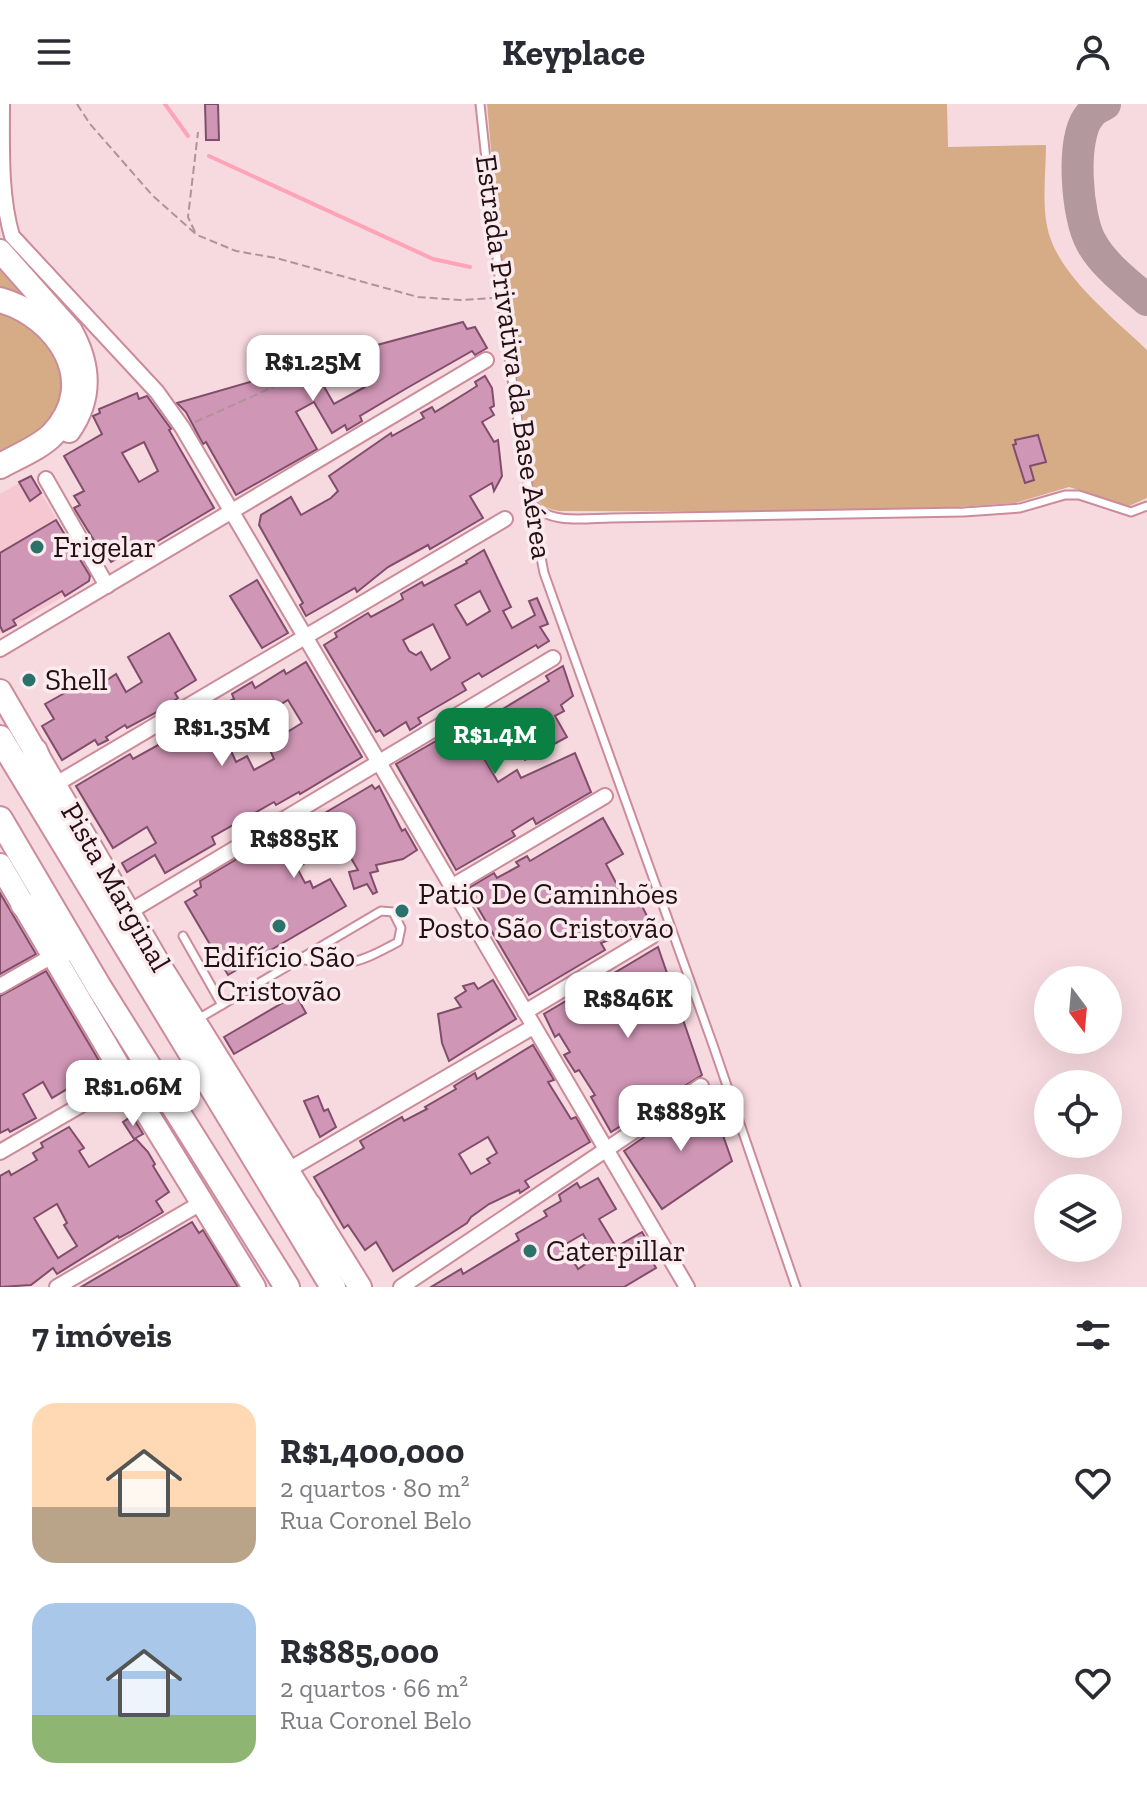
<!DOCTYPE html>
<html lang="pt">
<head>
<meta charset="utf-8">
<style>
	:root { --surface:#fff; --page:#f2f2f3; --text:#2b2b33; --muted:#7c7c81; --accent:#0b8043 }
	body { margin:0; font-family:"Zilla Slab",serif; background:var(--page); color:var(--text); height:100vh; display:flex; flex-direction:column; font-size:30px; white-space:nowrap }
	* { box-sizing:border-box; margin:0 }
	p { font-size:26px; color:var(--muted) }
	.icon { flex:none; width:44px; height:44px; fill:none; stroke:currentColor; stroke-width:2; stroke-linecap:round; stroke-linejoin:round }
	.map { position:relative; height:1183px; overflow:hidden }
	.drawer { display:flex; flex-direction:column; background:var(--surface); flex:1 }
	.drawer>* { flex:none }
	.needle { width:52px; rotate:164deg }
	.buttons { position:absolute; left:1034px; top:862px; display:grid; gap:16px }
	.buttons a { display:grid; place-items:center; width:88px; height:88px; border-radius:50%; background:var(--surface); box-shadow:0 8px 32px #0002; font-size:40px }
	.price { position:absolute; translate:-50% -68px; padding:0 18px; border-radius:16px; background:#fff; color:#222; font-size:26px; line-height:52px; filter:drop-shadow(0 2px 4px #0008) }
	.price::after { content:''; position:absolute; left:50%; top:48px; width:24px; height:18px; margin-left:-12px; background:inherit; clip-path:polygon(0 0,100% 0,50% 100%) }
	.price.selected { background:var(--accent); color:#fff }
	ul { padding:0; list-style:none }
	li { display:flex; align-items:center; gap:24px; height:200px; padding:0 32px }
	li span { display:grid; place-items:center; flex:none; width:224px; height:160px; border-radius:24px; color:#555 }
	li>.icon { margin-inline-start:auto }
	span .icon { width:96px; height:96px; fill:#fffc; stroke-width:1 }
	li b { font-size:34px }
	h2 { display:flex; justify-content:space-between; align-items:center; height:96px; padding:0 32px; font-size:34px }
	header { display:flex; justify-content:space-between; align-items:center; height:104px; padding:0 32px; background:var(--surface); font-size:36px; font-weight:800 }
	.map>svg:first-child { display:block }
	.built { fill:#f6c7d1 }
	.green { fill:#d5ac86 }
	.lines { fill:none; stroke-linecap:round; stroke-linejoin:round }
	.stream { stroke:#fea3b8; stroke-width:4 }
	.taxiway { stroke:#b3989e; stroke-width:32 }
	.building { fill:#d096b6; stroke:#814d6b; stroke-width:2; fill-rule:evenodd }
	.service-casing { stroke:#cc8b9a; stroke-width:11 }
	.minor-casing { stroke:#cc8b9a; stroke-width:18 }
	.primary-casing { stroke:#cc8b9a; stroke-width:26 }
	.trunk-casing { stroke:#cc8b9a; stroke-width:28 }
	.path { stroke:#ae9399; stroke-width:2; stroke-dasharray:8 4; stroke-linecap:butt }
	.service { stroke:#fff; stroke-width:7 }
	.minor { stroke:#fff; stroke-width:14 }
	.primary { stroke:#fff; stroke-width:22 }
	.trunk { stroke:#fff; stroke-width:24 }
	.poi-dot { fill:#2b726a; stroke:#faecee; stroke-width:3 }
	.labels { text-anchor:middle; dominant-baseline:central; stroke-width:7; stroke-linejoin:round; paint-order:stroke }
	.street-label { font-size:30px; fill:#260e14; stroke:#faecee }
	.poi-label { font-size:30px; fill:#260e14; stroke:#faecee; text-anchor:start }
</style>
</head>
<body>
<header><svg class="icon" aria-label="menu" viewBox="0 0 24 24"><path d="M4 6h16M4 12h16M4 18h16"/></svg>Keyplace<svg class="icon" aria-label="person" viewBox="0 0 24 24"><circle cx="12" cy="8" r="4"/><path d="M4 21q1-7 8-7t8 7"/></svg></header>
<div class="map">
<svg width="1147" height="1183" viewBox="0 0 1147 1183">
	<rect width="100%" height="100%" fill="#f7dae0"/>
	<path class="built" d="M31,372L90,472L89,477L0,530V390Z"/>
	<g class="green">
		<path d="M487,0H947L948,43L1046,41C1046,67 1042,96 1047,122C1056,170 1113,213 1147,246V394L1129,402L1069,383L1015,399L942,404L805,408L560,407C548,405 541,403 535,392L502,171Z"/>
		<path d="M0,159L56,221L0,190Z"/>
		<path d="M0,206L7,207L57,243L65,291L46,328L0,356Z"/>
	</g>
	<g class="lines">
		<g class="stream">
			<path d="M165,0L188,32"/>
			<path d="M209,52L433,155L470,163"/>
		</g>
		<path class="taxiway" d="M1105,0C1100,3 1093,6 1090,11C1070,33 1077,114 1091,138C1103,161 1128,179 1147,196"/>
	</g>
	<g class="building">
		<path d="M205,0H218L219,36H206Z"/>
		<path d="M463,218L467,225L475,223L487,244L475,251L472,247L407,284L360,312L362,317L347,326L345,321L332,329L314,298L296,308L317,345L236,391L206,338L203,340L186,308L177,299L316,259L322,279L334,300L365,283L350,256L377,241Z"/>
		<path d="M485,272L492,284L494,302L490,304L494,311L482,318L494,338L498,336L502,372L494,387L492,379L470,392L483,414L430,445L428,441L388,463L357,488L355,484L306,512L300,501L303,499L259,421L261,411L291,393L301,411L331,394L338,387L329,372L391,329L392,332L424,314L421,309L432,303L435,308L466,289L477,282L475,278Z"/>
		<path d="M137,289L139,295L147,292L171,325L169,326L214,404L138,449L135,445L111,458L103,444L100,446L74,404L80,401L74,392L84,387L64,352L102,330L93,312L100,309L99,305ZM144,338L158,367L139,378L122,349Z"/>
		<path d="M1038,331L1046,358L1030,362L1034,376L1025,379L1013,341L1016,340L1015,336Z"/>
		<path d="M31,372L41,389L30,397L19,378Z"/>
		<path d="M56,416L90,472L89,477L65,492L62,487L13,516L16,521L3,528L0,522V449Z"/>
		<path d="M484,446L511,503L503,507L512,524L535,511L529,497L537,494L548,520L540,523L549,537L538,544L536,541L482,573L479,569L462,579L466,586L418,614L421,619L410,626L406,618L384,632L380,626L376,628L324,541L337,533L335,529L368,509L371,513L393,501L403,495L401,490L422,478L424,482L467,459L466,457ZM480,487L490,507L467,521L455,501ZM433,520L450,554L431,566L421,548L416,551L409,547L403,536Z"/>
		<path d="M257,476L288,529L262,544L230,492Z"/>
		<path d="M169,529L196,576L175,589L178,594L159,607L127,624L125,621L106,633L108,636L98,641L95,636L62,656L42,622L54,615L45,600L102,568L107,576L116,570L126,588L142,578L128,553Z"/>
		<path d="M306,558L362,653L300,690L299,688L276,701L274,698L212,733L215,740L165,769L155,751L127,768L122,759L156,739L147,723L113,744L76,682L130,650L133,655L180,629L176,622L211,602L212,606L234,595L232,590L252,578L255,584L284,566L286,570ZM288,596L302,619L279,633L267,609ZM260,624L274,655L254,666L247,652L236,658L227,638Z"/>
		<path d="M563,562L573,592L561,601L564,607L555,612L567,633L525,656L514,640L504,646L498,637L480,648L498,678L517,666L521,674L575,649L591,688L536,720L533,714L512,727L515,732L456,766L396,660L443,633L445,637L496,609L549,577L546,572Z"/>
		<path d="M372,681L375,685L379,682L402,727L405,725L417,746L403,755L376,761L378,767L370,769L377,788L373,790L367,780L354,785L349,768L358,766L341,737L297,764L305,779L310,777L313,784L330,775L346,802L228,871L185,798L197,791L194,787L201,783L200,777L252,746L254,751L277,738L273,733L288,724L291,729Z"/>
		<path d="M603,714L623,750L606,760L624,794L635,788L649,816L638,822L640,826L630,832L628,829L601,839L605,846L529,891L467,785L494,769L497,774L519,762L516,758L527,752L530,757Z"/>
		<path d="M0,789L36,850L0,870Z"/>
		<path d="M658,843L702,971L611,1028L591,993L595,991L579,966L575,968L564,951L570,948L559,930L555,933L544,910L588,884L590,886L607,876L606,874Z"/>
		<path d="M46,867L108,972L96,979L92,970L52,994L43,978L23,990L36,1014L10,1028L8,1025L0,1029V892Z"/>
		<path d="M493,876L516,915L449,957L442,939L438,910L461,903L455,894L466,887L463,882L474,879L478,885Z"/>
		<path d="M296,891L306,909L234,950L224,933Z"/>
		<path d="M533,941L554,976L548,978L571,1015L576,1013L590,1038L525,1077L529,1083L520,1089L519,1086L489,1100L471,1113L467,1119L393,1167L376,1138L365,1146L348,1121L344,1124L314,1073L364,1044L360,1037L402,1013L404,1017L427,1005L425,1003L456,985L454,982L475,969L477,975ZM488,1033L497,1049L487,1055L490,1059L471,1070L459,1050Z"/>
		<path d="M708,989L732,1057L662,1105L624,1047Z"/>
		<path d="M318,992L324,1007L328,1005L336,1023L320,1033L304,997Z"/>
		<path d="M132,1012L143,1030L134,1035L123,1018Z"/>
		<path d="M69,1023L84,1044L79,1047L89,1063L136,1035L148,1048L155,1060L153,1062L169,1088L156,1097L163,1108L130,1128L119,1134L118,1132L57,1170L53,1164L31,1181L0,1183V1072L9,1067L11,1071L37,1056L33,1049L43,1043L41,1039ZM57,1100L67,1119L64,1121L77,1142L58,1154L34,1114Z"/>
		<path d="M598,1074L616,1105L599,1115L616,1143L642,1128L656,1152L651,1155L656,1164L624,1183H431L461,1165L463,1170L519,1136L516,1130L547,1112L544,1107L561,1097L559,1091L577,1079L580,1084ZM583,1130L596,1153L578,1165L564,1141Z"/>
		<path d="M192,1118L199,1129L203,1126L238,1183H81Z"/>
	</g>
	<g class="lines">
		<defs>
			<g id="service">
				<path d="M480,0C497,157 513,314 544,469L713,941L796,1183"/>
				<path d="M533,400C549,421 587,414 611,414L964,408L1020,404L1065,391H1079L1131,408L1147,402"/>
				<path d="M183,832L222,901"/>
				<path d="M198,915L381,807L393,808L401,824L398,838C357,860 346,864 300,855"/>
			</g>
			<g id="minor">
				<path d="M2,0C2,44 0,91 12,132L157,288L182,323L687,1183"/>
				<path d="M46,375L107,482"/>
				<path d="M0,545L486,256"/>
				<path d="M56,680L505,415"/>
				<path d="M451,783L605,692"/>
				<path d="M129,808L553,554"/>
				<path d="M0,882L54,851"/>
				<path d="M525,908L652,832"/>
				<path d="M0,1048L126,975"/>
				<path d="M288,1066L533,923"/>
				<path d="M57,1183L201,1099"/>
				<path d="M401,1183L701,982"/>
			</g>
			<g id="primary">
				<path d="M0,147L71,227C90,261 92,294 69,327"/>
				<path d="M0,587L160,862L360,1183"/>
				<path d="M0,761L126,975L254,1183"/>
			</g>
			<g id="trunk">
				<path d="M0,196C58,212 102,278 53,330C41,343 16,353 0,362"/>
				<path d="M0,634L333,1183"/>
				<path d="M35,647L64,717"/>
				<path d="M0,715L99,883L287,1183"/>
				<path d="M23,800L65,845"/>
				<path d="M309,1102L334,1162"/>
			</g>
		</defs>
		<use href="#service" class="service-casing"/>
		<use href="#minor" class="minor-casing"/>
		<use href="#primary" class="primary-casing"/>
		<use href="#trunk" class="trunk-casing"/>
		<g class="path">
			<path d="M77,0L90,20L153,92L197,131L236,147L276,154L418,193L460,196L492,194"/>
			<path d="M195,128L188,113L198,28"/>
			<path d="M195,318L296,273"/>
		</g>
		<use href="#service" class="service"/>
		<use href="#minor" class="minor"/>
		<use href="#primary" class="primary"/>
		<use href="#trunk" class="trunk"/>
	</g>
	<g class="poi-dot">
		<circle cx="37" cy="443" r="8"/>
		<circle cx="29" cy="576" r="8"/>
		<circle cx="402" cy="807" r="8"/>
		<circle cx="279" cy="822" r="8"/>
		<circle cx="530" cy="1147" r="8"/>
	</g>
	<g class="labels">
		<g class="street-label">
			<text transform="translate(514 253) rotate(82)">Estrada Privativa da Base Aérea</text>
			<text transform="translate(116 783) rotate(60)">Pista Marginal</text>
		</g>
		<g class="poi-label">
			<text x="53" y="443">Frigelar</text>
			<text x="45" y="576">Shell</text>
			<text x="418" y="790">Patio De Caminhões<tspan x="418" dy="34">Posto São Cristovão</tspan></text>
			<text x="279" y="853" text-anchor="middle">Edifício São<tspan x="279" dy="34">Cristovão</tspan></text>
			<text x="546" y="1147">Caterpillar</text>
		</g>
	</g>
</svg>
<div class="buttons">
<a><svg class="needle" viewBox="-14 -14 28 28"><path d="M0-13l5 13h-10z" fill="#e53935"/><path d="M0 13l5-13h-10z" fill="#7c7c81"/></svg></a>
<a><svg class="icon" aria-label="locate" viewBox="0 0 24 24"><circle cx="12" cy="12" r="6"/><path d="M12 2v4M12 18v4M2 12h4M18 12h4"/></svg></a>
<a><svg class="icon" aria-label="layers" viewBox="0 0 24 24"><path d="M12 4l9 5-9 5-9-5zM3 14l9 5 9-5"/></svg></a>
</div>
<b class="price" style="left:313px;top:299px">R$1.25M</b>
<b class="price" style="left:222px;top:664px">R$1.35M</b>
<b class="price selected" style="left:495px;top:672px">R$1.4M</b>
<b class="price" style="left:294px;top:776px">R$885K</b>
<b class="price" style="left:628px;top:936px">R$846K</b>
<b class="price" style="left:133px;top:1024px">R$1.06M</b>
<b class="price" style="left:681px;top:1049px">R$889K</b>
</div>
<section class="drawer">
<h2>7 imóveis<svg class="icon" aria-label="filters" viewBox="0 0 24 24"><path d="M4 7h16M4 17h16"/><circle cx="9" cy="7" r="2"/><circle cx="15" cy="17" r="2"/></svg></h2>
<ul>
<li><span style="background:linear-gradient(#ffd9b3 65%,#b9a48a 0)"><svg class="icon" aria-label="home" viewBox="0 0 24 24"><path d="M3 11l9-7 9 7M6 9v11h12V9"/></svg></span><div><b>R$1,400,000</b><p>2 quartos · 80 m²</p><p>Rua Coronel Belo</p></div><svg class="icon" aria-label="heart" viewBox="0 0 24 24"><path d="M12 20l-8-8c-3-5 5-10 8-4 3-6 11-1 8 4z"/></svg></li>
<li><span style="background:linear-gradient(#a9c7e8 70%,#8fb573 0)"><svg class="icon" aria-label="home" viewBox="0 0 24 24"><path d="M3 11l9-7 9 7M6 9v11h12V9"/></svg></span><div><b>R$885,000</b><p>2 quartos · 66 m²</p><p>Rua Coronel Belo</p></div><svg class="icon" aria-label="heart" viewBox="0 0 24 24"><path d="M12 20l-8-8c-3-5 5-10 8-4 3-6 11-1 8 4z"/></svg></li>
</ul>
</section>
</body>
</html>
